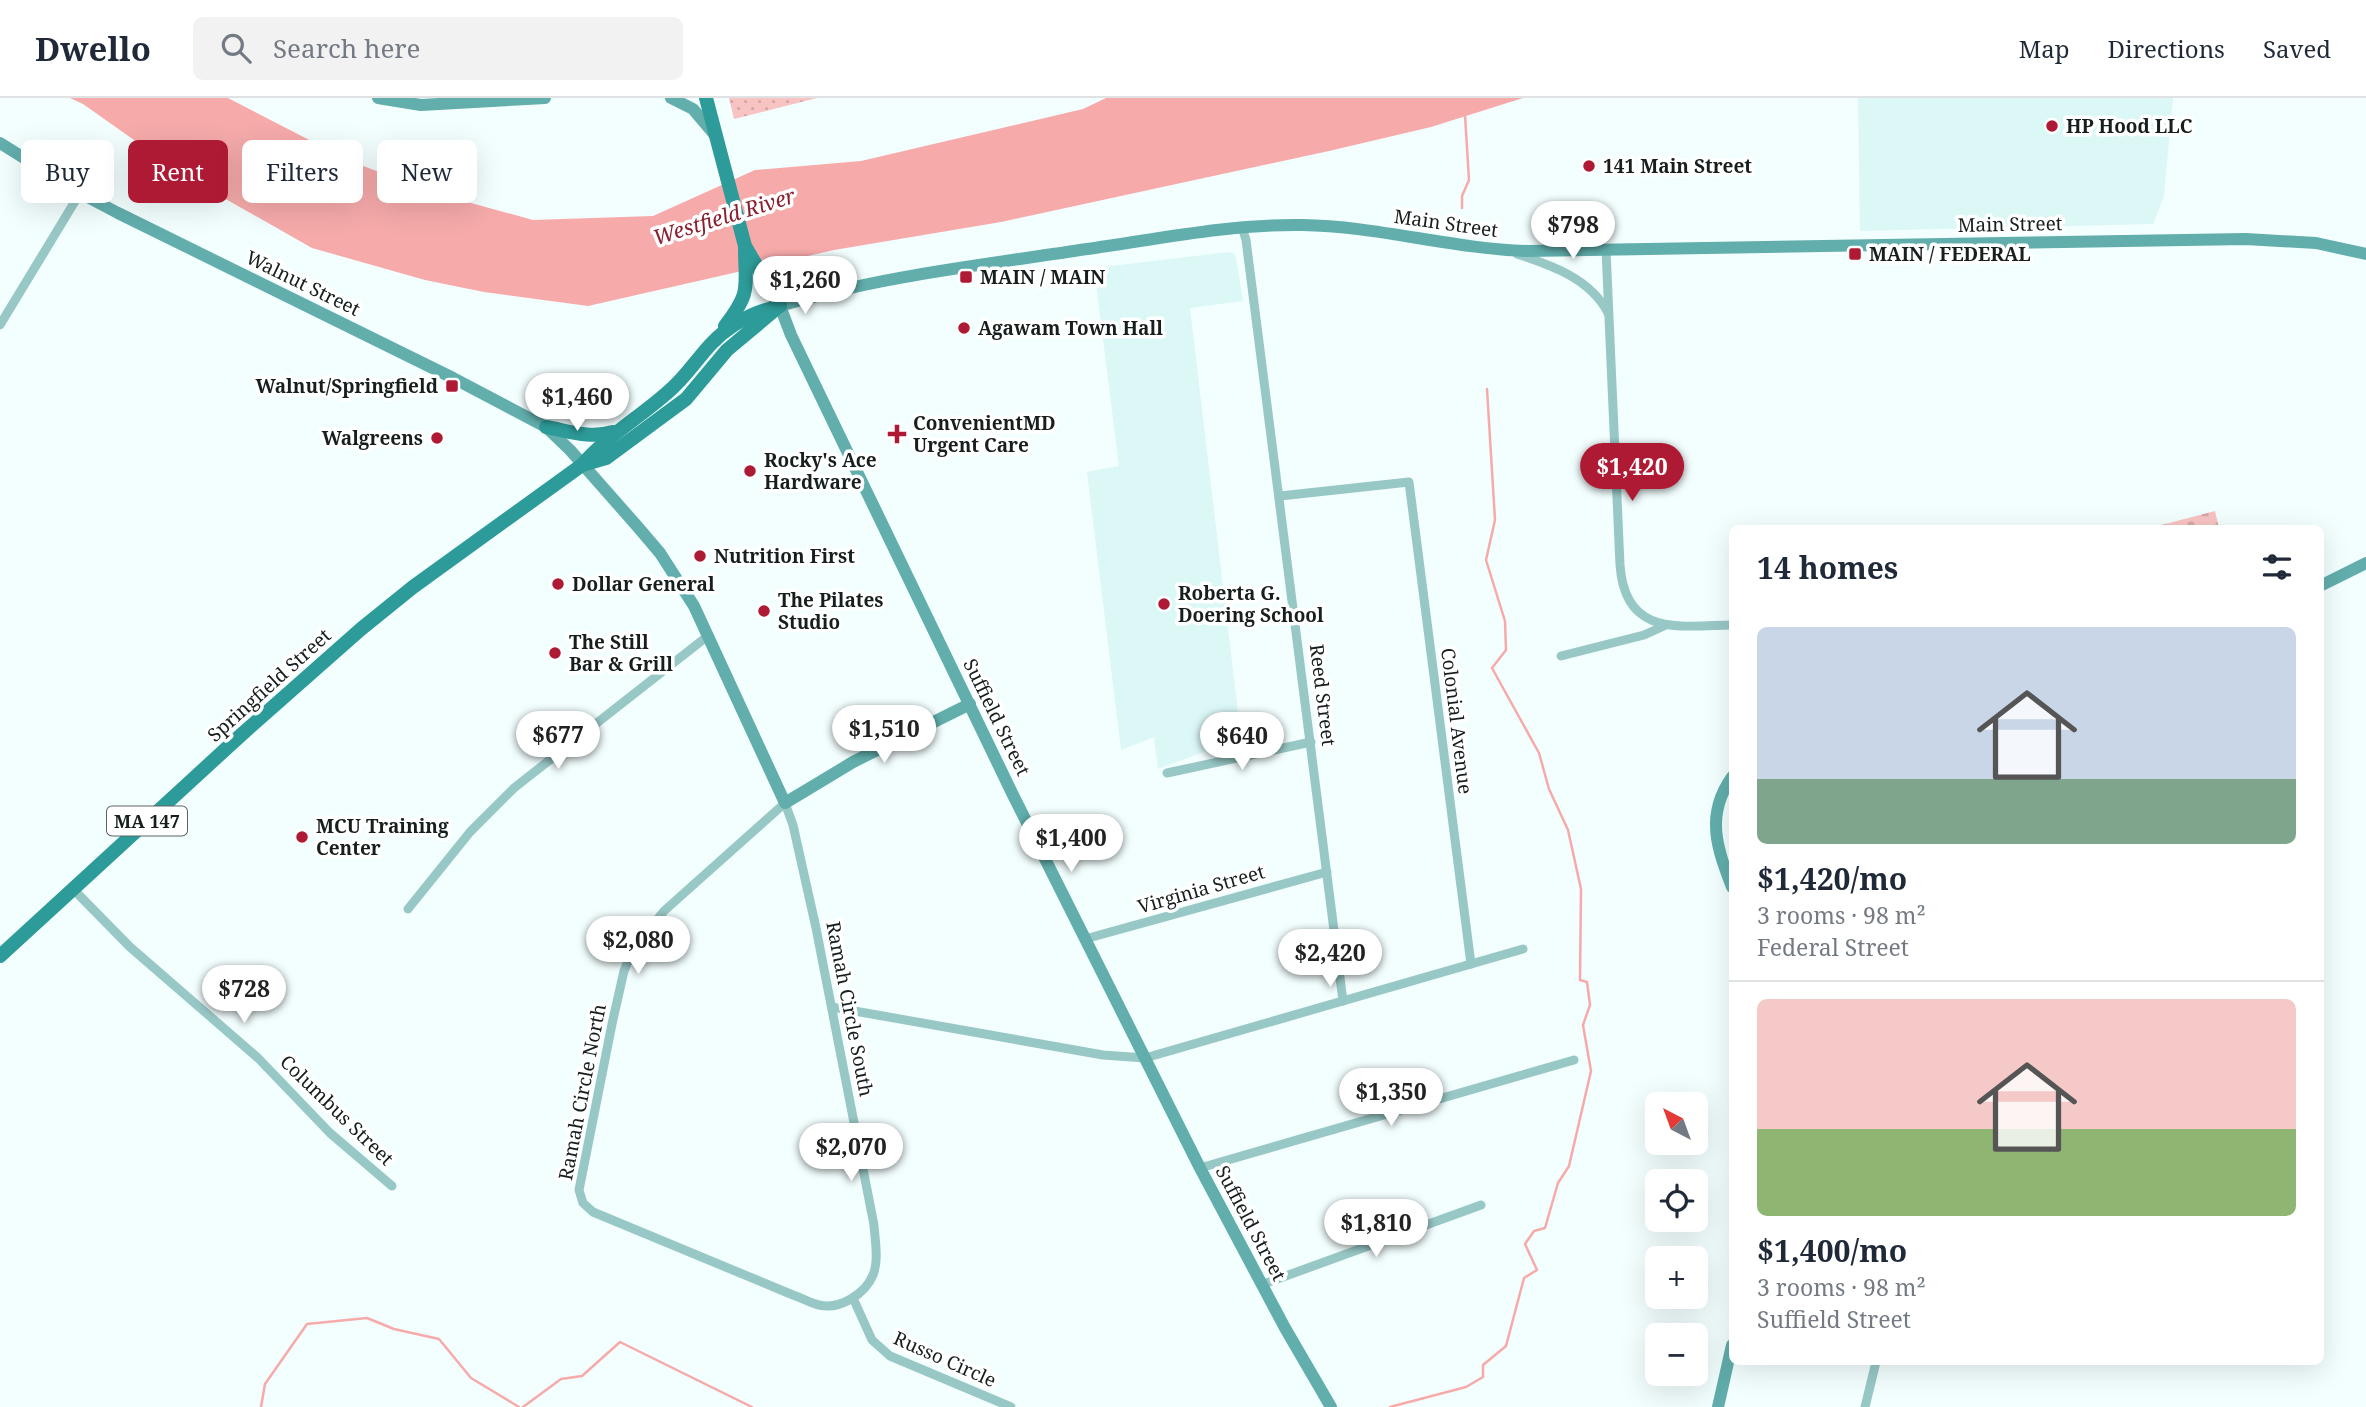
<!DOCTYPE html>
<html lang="en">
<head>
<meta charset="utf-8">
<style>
	:root { --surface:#fff; --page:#f2f2f3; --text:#1f2937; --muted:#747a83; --line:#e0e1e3; --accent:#ae1a33 }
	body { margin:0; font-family:"Noto Serif",serif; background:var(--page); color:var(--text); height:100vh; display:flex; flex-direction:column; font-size:26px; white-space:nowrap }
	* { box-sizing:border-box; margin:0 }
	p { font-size:23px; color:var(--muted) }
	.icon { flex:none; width:38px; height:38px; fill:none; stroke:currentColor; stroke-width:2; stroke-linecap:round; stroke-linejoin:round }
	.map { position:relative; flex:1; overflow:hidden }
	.panel { position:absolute; left:1729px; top:427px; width:595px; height:840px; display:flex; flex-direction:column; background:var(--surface); border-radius:10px; box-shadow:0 7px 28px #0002 }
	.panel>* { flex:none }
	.guide { position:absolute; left:21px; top:42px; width:665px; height:63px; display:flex; gap:14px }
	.needle { width:46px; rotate:319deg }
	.buttons { position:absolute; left:1645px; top:994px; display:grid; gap:14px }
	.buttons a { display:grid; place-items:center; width:63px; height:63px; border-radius:10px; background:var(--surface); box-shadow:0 7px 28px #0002; font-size:35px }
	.price { position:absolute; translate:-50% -60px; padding:0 16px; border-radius:24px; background:#fff; color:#222; font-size:23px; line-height:46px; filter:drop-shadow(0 2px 4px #0008) }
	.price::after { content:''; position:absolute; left:50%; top:42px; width:21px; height:16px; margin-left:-10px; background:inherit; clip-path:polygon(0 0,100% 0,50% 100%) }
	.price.active { background:var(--accent); color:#fff }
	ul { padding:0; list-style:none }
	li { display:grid; align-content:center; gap:14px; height:371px; padding:0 28px }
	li+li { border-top:2px solid var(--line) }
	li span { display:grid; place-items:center; height:217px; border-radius:10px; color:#555 }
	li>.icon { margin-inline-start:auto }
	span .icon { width:126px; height:126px; fill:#fffc; stroke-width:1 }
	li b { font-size:30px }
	h2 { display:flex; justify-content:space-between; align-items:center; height:84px; padding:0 28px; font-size:30px }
	.chip { padding:0 24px; border-radius:10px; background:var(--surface); box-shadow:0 7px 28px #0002; font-size:24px; line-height:63px }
	.chip.active { background:var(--accent); color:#fff }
	header { display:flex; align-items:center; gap:42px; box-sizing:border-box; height:98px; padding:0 35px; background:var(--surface); border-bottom:2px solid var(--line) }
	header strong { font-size:33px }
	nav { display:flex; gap:38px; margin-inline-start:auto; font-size:24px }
	.search { width:490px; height:63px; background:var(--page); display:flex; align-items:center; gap:18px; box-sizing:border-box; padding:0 24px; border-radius:10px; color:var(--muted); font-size:26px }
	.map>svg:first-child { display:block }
	.built { fill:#dbf8f7 }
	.grass { fill:url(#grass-dots) }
	.cemetery { fill:url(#cemetery-stones) }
	.water { fill:#f6aaaa }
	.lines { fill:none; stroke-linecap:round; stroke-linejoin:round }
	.stream { stroke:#f6aaaa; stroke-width:2.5 }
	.street { stroke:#98c8c6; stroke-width:9 }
	.secondary { stroke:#61aeac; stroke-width:12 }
	.primary { stroke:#2d9b99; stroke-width:14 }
	.poi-dot { fill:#ae1a33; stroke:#fff; stroke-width:2.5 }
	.labels { text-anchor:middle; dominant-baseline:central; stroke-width:7; stroke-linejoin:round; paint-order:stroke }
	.shield { fill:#fff; stroke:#5d6262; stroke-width:2 }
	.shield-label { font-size:18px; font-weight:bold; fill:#171e1e }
	.poi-label { font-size:19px; font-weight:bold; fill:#171e1e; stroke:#fff; text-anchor:start }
	.street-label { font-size:19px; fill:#171e1e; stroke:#fff }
	.water-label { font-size:21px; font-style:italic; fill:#8a1e2c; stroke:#fff }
</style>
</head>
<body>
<header>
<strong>Dwello</strong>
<div class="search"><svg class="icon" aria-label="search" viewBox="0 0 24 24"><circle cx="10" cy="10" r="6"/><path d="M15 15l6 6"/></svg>Search here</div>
<nav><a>Map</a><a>Directions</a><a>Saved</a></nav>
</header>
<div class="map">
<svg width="2366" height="1309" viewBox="0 0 2366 1309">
	<defs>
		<pattern id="grass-dots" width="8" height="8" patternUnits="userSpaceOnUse" patternTransform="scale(1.75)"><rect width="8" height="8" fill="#f8c3c3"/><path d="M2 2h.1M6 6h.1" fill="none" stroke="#d4a7a7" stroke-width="1.8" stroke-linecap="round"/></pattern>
		<pattern id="cemetery-stones" width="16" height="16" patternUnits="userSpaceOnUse" patternTransform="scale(1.75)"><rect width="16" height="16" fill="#f8c3c3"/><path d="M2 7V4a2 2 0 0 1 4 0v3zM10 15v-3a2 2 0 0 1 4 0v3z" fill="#d4a7a7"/></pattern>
	</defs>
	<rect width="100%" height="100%" fill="#f3fefe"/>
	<g class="built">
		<path d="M1858,0H2173L2164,98L2153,126L1860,133Z"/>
		<path d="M1229,154L1234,156L1236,160L1243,203L1190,210L1241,640L1158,671L1154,639L1121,652L1087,374L1119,368L1094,170Z"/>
	</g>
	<path class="grass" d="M729,0H817L734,21Z"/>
	<path class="cemetery" d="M2215,413L2219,430H2150Z"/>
	<path class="water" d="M70,0H228L350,63L435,95L533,122L653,118L755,72L861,63L1083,11L1106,0H1523L1431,29L1329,53L1001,124L834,152L588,208L484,194L425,182L312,150L185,78L83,6Z"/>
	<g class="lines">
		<g class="stream">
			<path d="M1462,110V98L1469,82L1465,17"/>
			<path d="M261,1309L265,1286L307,1226L367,1220L394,1231L439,1241L471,1280L519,1309"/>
			<path d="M523,1309L561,1281L582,1278L620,1244L752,1309"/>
			<path d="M1390,1309L1466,1289L1483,1279V1267L1506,1248L1524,1180L1537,1172L1525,1146L1534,1133L1545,1130L1558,1085L1569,1068L1591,973L1583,927L1590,907L1587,884L1580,882L1581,791L1568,732L1549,691L1539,655L1492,570L1506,552L1505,523L1486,462L1495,422L1487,291"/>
		</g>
		<g class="street">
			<path d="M1242,129L1246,142L1343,903"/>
			<path d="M1606,152L1620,467C1625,539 1679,528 1732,527"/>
			<path d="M1517,156C1551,167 1591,181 1608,215"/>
			<path d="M0,227L80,95"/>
			<path d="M1280,398L1409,384L1471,866"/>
			<path d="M1561,558L1644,537L1666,527"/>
			<path d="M1167,675L1311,644"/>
			<path d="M785,705L793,727L816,830L874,1127C875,1143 879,1162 873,1177C865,1196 840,1212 819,1207C810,1205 802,1200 793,1197L593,1114L583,1105L579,1092L612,926L624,873L633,851L664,813Z"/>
			<path d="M73,791L130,849L258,960L330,1035L392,1088"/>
			<path d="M408,811L470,734L514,690L709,537"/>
			<path d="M1085,841L1327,774"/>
			<path d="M832,909L1103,957L1145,960L1523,851"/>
			<path d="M1200,1070L1574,962"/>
			<path d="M1261,1187L1481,1107"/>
			<path d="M853,1200L872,1242L890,1258L1011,1309"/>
			<path d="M1865,1309L1876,1264"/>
		</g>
		<g class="secondary">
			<path d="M378,0L421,7L545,0"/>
			<path d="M671,0L693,11L715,37"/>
			<path d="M0,45L80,95L118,115L453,280L546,329L570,352L637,428L660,455L694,508L785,705L853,664L970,606"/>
			<path d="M2320,488L2366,465"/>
			<path d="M1732,679C1705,717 1717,750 1732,789"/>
			<path d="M1331,1309L1285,1230L1200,1070L1013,697L791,237L780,208C880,178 983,167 1087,151C1158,141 1230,126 1302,127C1378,128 1452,151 1528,153L2246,141L2316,145L2366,156"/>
			<path d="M1718,1309L1732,1247"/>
		</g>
		<g class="primary">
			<path d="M706,0L745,148L780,208"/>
			<path d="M725,228C752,193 745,190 745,149"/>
			<path d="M546,329C569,333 590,341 613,334"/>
			<path d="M582,367L606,360L686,301L727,252L776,211"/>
			<path d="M0,858L241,637L361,531L413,489L582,367C607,338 640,319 668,294C685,280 696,262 711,246C730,226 753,214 780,208"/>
		</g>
	</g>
	<g class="poi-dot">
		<circle cx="2052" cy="28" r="7"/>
		<circle cx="1589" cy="68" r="7"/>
		<rect x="1848" y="149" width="14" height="14" rx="3.5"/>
		<rect x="959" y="172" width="14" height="14" rx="3.5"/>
		<circle cx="964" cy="230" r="7"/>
		<rect x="445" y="281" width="14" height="14" rx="3.5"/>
		<path d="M893.5 325.5h7v7h7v7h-7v7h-7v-7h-7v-7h7z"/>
		<circle cx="437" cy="340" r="7"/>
		<circle cx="750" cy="373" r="7"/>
		<circle cx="700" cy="458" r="7"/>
		<circle cx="558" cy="486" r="7"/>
		<circle cx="1164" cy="506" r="7"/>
		<circle cx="764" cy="513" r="7"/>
		<circle cx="555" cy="555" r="7"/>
		<circle cx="302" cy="739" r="7"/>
	</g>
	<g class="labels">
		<rect class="shield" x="107" y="708.5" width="80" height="29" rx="5"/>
		<g class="shield-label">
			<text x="147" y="723">MA 147</text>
		</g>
		<g class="poi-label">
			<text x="2066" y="28">HP Hood LLC</text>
			<text x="1603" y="68">141 Main Street</text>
			<text x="1869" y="156">MAIN / FEDERAL</text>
			<text x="980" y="179">MAIN / MAIN</text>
			<text x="978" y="230">Agawam Town Hall</text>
			<text x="438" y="288" text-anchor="end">Walnut/Springfield</text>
			<text x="913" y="325">ConvenientMD<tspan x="913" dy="22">Urgent Care</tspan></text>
			<text x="423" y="340" text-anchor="end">Walgreens</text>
			<text x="764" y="362">Rocky's Ace<tspan x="764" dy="22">Hardware</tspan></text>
			<text x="714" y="458">Nutrition First</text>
			<text x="572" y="486">Dollar General</text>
			<text x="1178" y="495">Roberta G.<tspan x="1178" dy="22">Doering School</tspan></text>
			<text x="778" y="502">The Pilates<tspan x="778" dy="22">Studio</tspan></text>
			<text x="569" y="544">The Still<tspan x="569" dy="22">Bar &amp; Grill</tspan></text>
			<text x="316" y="728">MCU Training<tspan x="316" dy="22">Center</tspan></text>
		</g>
		<g class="street-label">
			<text transform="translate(1446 125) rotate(8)">Main Street</text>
			<text transform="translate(2010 126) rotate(-1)">Main Street</text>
			<text transform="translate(303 185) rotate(26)">Walnut Street</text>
			<text transform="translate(269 587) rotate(-42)">Springfield Street</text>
			<text transform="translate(1323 597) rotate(83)">Reed Street</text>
			<text transform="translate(997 619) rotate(64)">Suffield Street</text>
			<text transform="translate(1457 623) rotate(83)">Colonial Avenue</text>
			<text transform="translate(1201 791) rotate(-16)">Virginia Street</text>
			<text transform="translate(850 911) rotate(79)">Ramah Circle South</text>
			<text transform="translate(582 994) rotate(-79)">Ramah Circle North</text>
			<text transform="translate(337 1012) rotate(44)">Columbus Street</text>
			<text transform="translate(1251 1125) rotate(62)">Suffield Street</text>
			<text transform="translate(945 1261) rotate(24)">Russo Circle</text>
		</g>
		<g class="water-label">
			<text transform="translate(724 118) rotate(-17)">Westfield River</text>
		</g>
	</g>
</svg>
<div class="buttons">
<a><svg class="needle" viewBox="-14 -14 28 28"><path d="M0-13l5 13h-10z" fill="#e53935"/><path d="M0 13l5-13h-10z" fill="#747a83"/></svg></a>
<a><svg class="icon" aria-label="locate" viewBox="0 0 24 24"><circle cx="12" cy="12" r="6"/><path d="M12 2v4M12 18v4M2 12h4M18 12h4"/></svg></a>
<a>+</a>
<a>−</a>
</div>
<b class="price" style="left:1573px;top:163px">$798</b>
<b class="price" style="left:805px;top:218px">$1,260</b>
<b class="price" style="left:577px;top:335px">$1,460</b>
<b class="price active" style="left:1632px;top:405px">$1,420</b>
<b class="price" style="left:884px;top:667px">$1,510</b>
<b class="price" style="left:558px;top:673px">$677</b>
<b class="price" style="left:1242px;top:674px">$640</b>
<b class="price" style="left:1071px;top:776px">$1,400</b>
<b class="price" style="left:638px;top:878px">$2,080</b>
<b class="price" style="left:1330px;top:891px">$2,420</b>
<b class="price" style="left:244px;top:927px">$728</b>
<b class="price" style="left:1391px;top:1030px">$1,350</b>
<b class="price" style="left:851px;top:1085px">$2,070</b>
<b class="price" style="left:1376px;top:1161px">$1,810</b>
<div class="guide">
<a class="chip">Buy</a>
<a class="chip active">Rent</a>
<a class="chip">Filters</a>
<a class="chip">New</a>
</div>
<section class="panel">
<h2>14 homes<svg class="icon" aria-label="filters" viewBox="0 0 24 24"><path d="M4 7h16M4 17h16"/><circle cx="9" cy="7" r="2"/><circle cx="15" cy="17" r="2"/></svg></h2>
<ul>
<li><span style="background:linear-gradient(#c9d6e8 70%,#7fa58c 0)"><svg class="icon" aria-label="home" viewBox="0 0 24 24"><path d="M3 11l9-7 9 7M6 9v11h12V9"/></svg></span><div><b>$1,420/mo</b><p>3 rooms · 98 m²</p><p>Federal Street</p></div></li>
<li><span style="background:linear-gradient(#f6c9c9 60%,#8fb573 0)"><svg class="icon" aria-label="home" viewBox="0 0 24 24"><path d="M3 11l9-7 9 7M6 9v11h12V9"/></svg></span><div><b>$1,400/mo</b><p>3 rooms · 98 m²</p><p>Suffield Street</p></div></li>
</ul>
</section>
</div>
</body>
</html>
